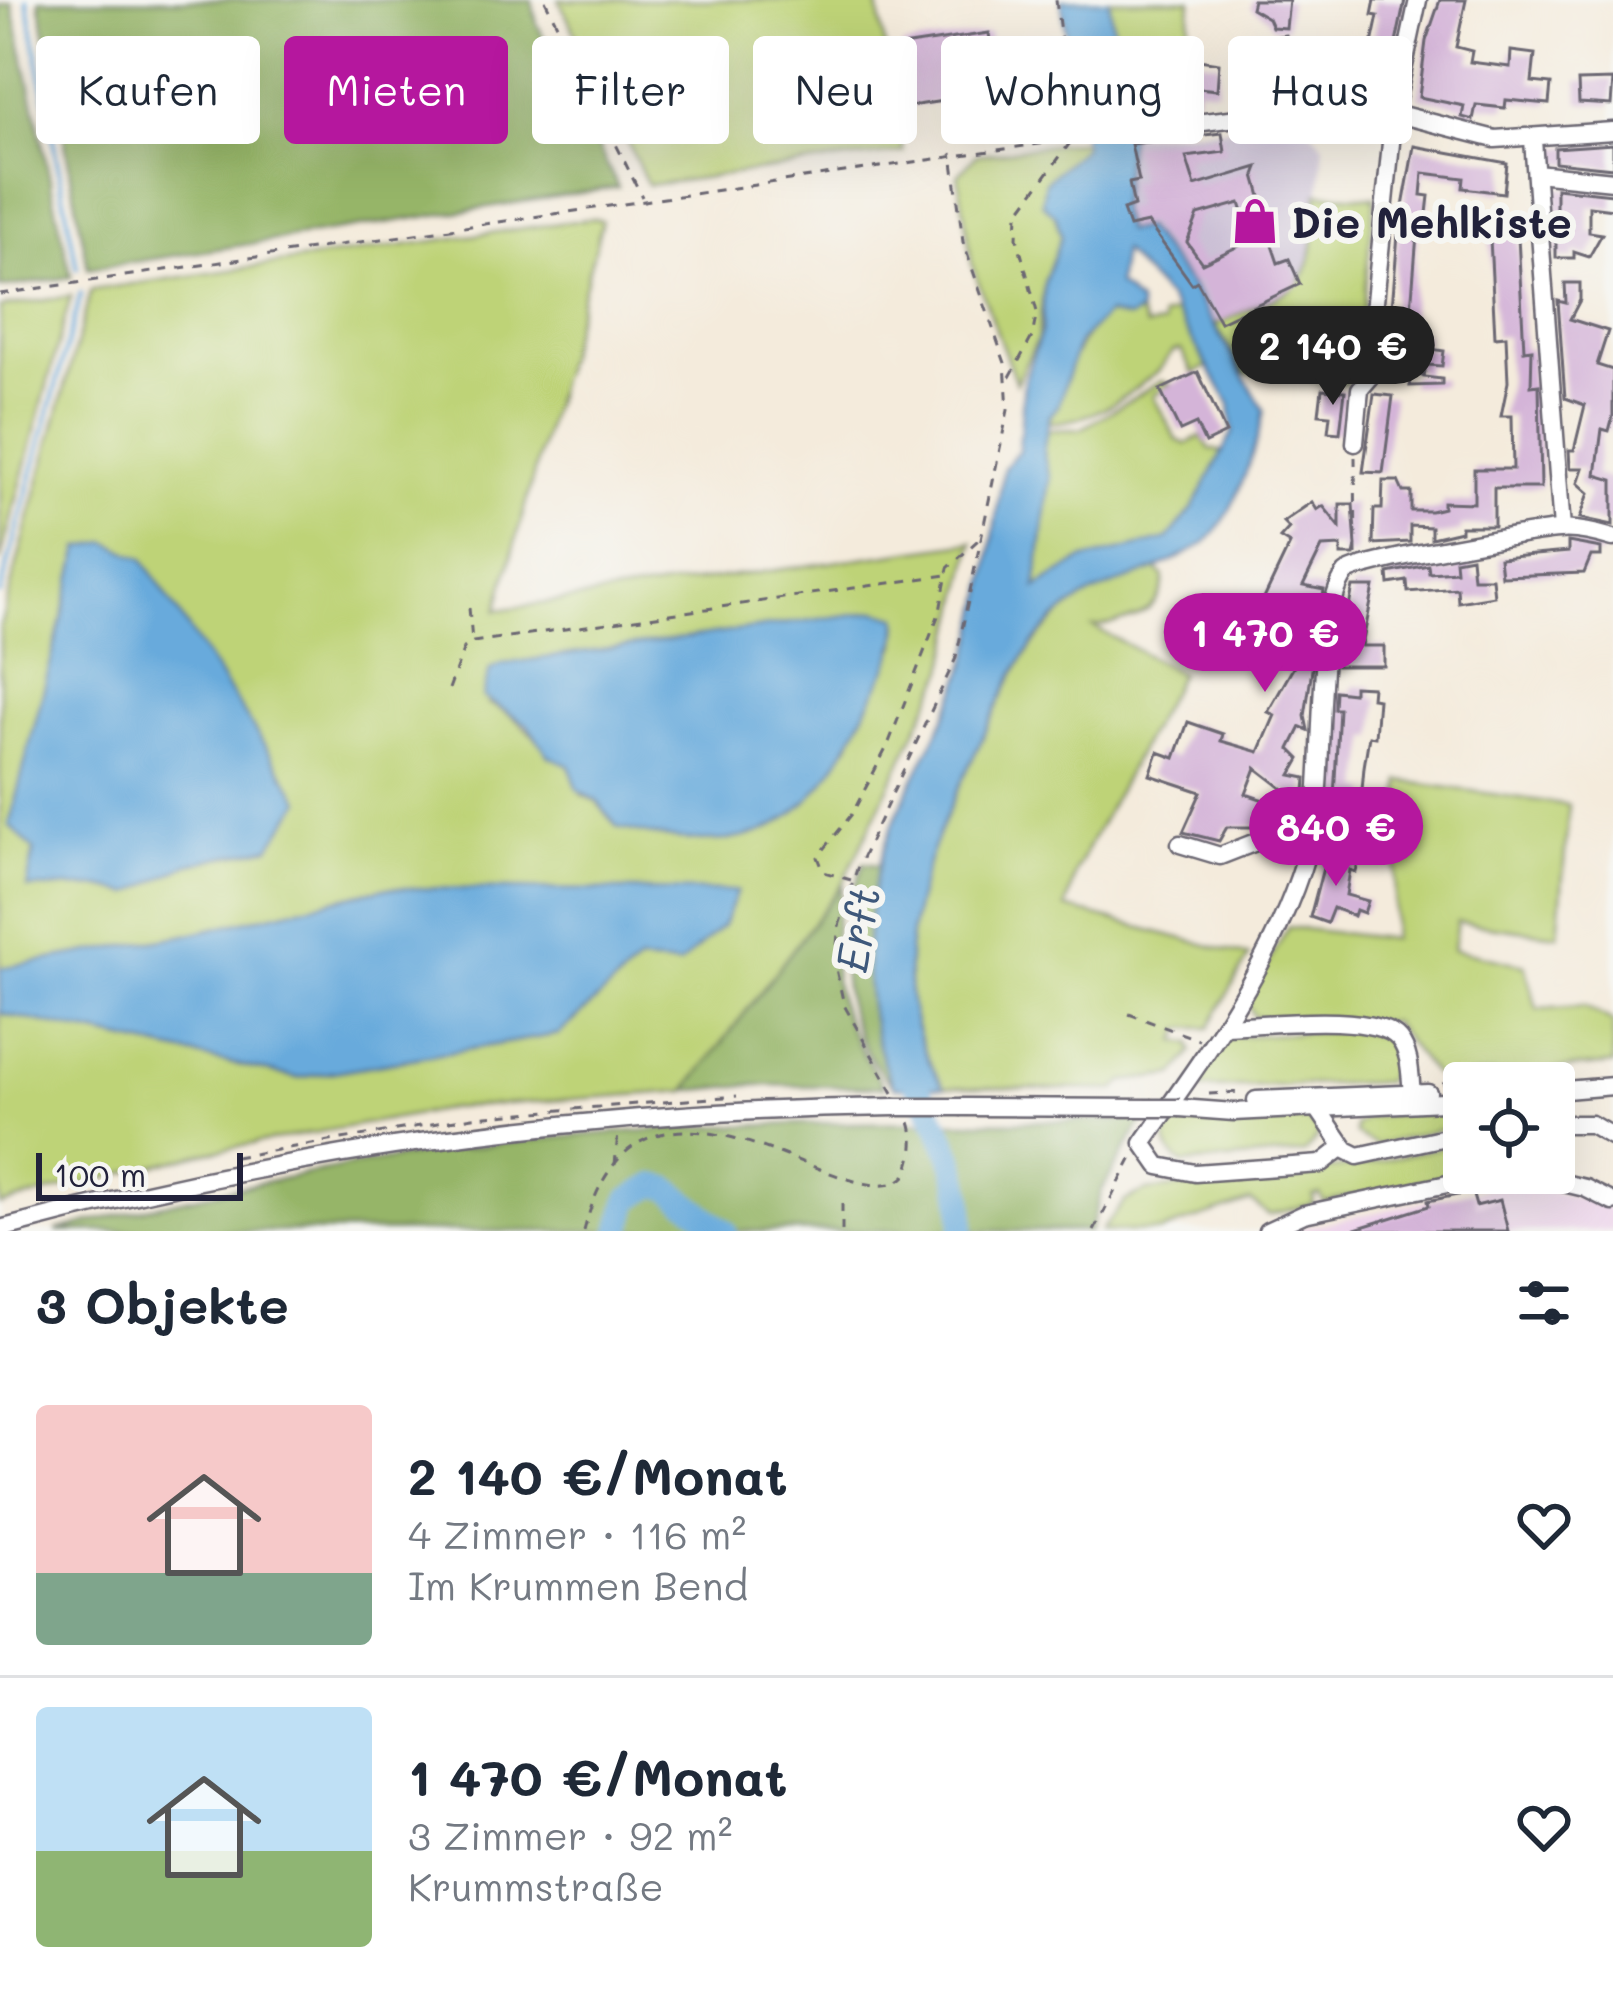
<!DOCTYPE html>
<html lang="de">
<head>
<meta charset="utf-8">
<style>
	:root { --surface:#fff; --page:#f6f6f7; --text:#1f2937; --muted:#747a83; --line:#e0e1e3; --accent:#b5179e }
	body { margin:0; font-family:Mali,sans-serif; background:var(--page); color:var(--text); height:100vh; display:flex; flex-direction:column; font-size:45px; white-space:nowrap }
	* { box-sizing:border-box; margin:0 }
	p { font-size:39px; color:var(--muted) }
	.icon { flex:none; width:66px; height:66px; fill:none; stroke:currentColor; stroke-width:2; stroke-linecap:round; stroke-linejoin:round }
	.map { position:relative; height:1231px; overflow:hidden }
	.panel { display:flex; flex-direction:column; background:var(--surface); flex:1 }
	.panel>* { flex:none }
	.top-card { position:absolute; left:36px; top:36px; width:1542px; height:108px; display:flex; gap:24px }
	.tools { position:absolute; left:1443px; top:1062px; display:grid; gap:24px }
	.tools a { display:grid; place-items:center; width:132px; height:132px; border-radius:12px; background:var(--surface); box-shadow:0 12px 48px #0002; font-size:60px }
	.scale { position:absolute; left:36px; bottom:30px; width:207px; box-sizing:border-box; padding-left:12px; border:6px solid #22223b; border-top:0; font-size:33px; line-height:42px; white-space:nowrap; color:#22223b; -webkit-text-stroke:9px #f6f6f2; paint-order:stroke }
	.price { position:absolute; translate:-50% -102px; padding:0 27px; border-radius:42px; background:var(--accent); color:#fff; font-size:39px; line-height:78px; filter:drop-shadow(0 3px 6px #0008) }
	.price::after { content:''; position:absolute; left:50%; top:72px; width:36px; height:27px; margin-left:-18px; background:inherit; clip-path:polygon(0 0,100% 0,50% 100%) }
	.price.current { background:#222; color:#fff }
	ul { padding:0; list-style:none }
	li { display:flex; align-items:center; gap:36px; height:300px; padding:0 36px }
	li+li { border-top:3px solid var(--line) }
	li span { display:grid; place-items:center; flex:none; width:336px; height:240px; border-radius:12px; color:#555 }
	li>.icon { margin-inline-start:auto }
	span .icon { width:144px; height:144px; fill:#fffc; stroke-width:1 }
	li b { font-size:51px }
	h2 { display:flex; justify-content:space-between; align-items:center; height:144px; padding:0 36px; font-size:51px }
	.tag { padding:0 42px; border-radius:12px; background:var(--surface); box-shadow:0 12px 48px #0002; font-size:42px; line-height:108px }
	.tag.current { background:var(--accent); color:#fff }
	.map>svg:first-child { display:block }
	.built { fill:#ecd1ea }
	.industrial { fill:#cbbfd5 }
	.green { fill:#bed377; stroke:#707a59; stroke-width:3; fill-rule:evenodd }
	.forest { fill:#96b568; stroke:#5c6c52; stroke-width:3 }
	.water { fill:#68aadc; stroke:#45668c; stroke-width:3; fill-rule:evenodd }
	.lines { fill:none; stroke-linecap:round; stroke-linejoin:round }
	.stream { stroke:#68aadc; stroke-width:4.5 }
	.river { stroke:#68aadc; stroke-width:24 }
	.building { fill:#d4b4d8; fill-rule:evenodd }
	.minor-casing { stroke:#6c6873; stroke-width:21 }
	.path { stroke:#6c6873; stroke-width:3; stroke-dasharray:9 9; stroke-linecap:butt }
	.minor { stroke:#fff; stroke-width:16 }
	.minor-bridge-casing { stroke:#6c6873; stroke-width:21; stroke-linecap:butt }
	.minor-bridge { stroke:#fff; stroke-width:16 }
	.labels { text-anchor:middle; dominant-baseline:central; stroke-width:12; stroke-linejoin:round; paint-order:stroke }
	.poi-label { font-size:42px; font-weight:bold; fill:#22223b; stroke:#f6f6f2; text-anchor:start }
	.water-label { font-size:45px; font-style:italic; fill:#3e587b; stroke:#f6f6f2 }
</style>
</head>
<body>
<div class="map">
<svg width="1613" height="1231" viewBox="0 0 1613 1231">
	<rect width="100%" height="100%" fill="#f6f6f2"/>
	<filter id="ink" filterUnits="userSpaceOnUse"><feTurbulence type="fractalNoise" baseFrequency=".00833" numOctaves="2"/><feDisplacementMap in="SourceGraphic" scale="24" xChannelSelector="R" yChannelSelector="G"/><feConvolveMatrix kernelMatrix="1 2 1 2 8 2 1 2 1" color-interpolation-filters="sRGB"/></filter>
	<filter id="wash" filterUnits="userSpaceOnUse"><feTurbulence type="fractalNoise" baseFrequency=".004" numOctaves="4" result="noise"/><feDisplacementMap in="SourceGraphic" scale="48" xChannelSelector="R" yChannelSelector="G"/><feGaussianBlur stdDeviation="2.7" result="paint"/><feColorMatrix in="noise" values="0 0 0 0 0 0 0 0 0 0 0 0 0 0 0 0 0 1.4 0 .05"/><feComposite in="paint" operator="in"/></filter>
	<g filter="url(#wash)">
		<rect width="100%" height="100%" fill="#f4ebdc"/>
		<path class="built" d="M1513,1183L1600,1203L1613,1212V1231H1288Z"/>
		<path class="industrial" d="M1303,123L1324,145L1313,265L1302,285L1215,325L1146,229L1125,232L1119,208L1129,135Z"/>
		<g class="green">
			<path d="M559,0H877L903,152L648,185Z"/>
			<path d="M1109,0H1191L1189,40L1115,39Z"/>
			<path d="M1084,141V148L1045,182L1061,236L1044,283L1038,338L1016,383L972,265L958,175L976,155Z"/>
			<path d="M1318,193L1375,197L1356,374L1347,375L1346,384L1246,373L1215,325C1308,281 1311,299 1318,193Z"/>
			<path d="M594,218L602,221L497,610L973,542L945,670L843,883L686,1091L452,1108L203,1153L0,1205V1013L298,1078L559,1034L640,961L504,892L384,888L181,936L0,968V627L91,290ZM899,622L897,645L848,747L645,832L617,827L596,801L582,795L569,765C537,746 525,718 489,704ZM270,847L189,864L130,894L102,887H28L34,850Z"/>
			<path d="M71,296L0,561V307Z"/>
			<path d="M1176,312L1208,366L1194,374L1181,350L1174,351C1166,357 1165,365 1157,372C1120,401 1093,421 1048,423C1062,386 1074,339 1107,314L1128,319L1139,313L1146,327L1163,324L1162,317Z"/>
			<path d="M1162,381L1171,385L1153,396L1177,440L1186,444L1201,436L1210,449L1223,452L1193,508L1168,539L1082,560L1036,588L1050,478L1043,452L1046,430L1081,429Z"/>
			<path d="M1156,569L1164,577C1163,615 1124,623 1094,627L1180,673L1076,870L1066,908L1249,956L1209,1028H1183L1177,1041L1191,1044L1193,1052L1175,1075L1124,1081L1116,1090L944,1087C869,976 928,848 981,741C1000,701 1019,655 1052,623C1083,593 1115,581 1156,569Z"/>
			<path d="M1401,781L1569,805L1558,935L1457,922L1453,949L1525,965L1537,1009L1584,1006L1613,1022V1064L1444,1078L1433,1074L1392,1022L1254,1017L1247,1003L1288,927L1392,939Z"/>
			<path d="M1350,1030L1386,1037L1398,1062L1385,1082L1189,1089L1227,1037Z"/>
			<path d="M1464,1108V1124L1376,1145L1355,1134V1125L1367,1117Z"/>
			<path d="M1305,1118L1321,1132L1305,1153L1183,1164C1165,1152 1163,1140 1169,1120Z"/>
			<path d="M1464,1141V1173L1323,1202L1320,1194L1313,1196V1204L1269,1215L1251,1201L1161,1231H1101L1125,1201L1146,1191L1369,1164Z"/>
		</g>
		<g class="forest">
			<path d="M39,0H532L537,24L618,187L88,269Z"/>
			<path d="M12,3L71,277L0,288V5Z"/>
			<path d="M864,863L879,865C870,941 860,1017 894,1087C833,1025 832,940 864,863Z"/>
			<path d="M843,883C825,978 830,1005 884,1087L747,1085L686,1091Z"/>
			<path d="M1143,1120L1102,1190L1090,1231H56C255,1178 462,1140 668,1129C826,1120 985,1123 1143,1120Z"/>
		</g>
		<g class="water">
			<path d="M1061,0H1109L1129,135L1119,208L1125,231L1145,228L1190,285L1264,410C1257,445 1236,511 1211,537C1200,549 1171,562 1156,569C1113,587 1087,589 1051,623C1018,655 1000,701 981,741C928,849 869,976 944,1087H894C857,1011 860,906 892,827C913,773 947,723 965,668C987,604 992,534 1004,468L1019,450L1024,381L1042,329L1044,283L1061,236L1056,216L1042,203L1045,182L1084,147ZM1122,251L1168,299L1230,404L1233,432L1193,508L1168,539L1082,560L1036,588L1050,478L1043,452L1049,417L1058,406L1078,343L1107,314L1128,319L1139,313V304L1117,285Z"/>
			<path d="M107,542L143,559L301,801L270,847L189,864L130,894L102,887L27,888L34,850L9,825L80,548Z"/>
			<path d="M876,611L898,617C901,649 882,677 869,704C808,831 757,863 617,827L597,801L578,790L569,765L549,756L527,724L483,697L490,669L502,664Z"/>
			<path d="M384,888L737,891L723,925L679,965L639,962L559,1034L298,1078L0,1013V968L181,936Z"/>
		</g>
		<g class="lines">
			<g class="stream">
				<path d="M27,0L77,268"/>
				<path d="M0,594L81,293"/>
			</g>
			<g class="river">
				<path d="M904,1061C931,1114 970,1170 962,1231"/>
				<path d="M620,1231L629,1199L655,1185L668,1188L725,1231"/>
			</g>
		</g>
		<g id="blocks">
			<g class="building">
				<path d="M1253,0H1289L1286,28L1272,27L1268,18L1251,8Z"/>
				<path d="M1375,0H1405L1385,95L1274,98L1255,96L1253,80L1243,81L1237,42L1286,35L1294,59L1313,53L1318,66L1369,58L1378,16L1372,15Z"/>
				<path d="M1440,0H1466L1456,47L1472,51L1470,62L1510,67L1511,51L1535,54L1532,82L1551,84L1549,104L1506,100L1505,108L1476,105L1473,120L1462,117L1464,106L1419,97L1426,41Z"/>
				<path d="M989,33L997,93L910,106L902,46Z"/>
				<path d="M1179,57L1219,63L1217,90L1198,88V97L1174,98L1173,73H1180Z"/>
				<path d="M1613,80L1611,105L1579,103L1578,81Z"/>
				<path d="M1222,133L1225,152L1186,157L1195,186L1258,167L1255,175L1262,200L1257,201L1278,263L1289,259L1300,284L1220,322L1197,281L1192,284L1148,223L1129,227L1123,210L1134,206L1129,183L1139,181L1131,144ZM1240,203L1252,240L1202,263L1187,242L1198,215Z"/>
				<path d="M1613,144V168L1555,162V148Z"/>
				<path d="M1414,146L1507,163L1504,193L1463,188L1464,178L1423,173L1421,195L1429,196L1426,222H1418L1409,334L1390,332L1398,234Z"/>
				<path d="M1556,188L1613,194V209L1589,206V232L1602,234L1589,257L1574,252V258H1556Z"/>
				<path d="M1518,237L1524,350L1532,349L1531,386L1539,385L1541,488H1494V526H1461V531L1431,538V527L1410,526V542L1373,544L1374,509H1382L1383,481H1398L1403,492H1411V511H1431L1443,508V502L1474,503V469H1513L1512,416H1501L1508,382L1506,336L1495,337L1490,238Z"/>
				<path d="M1565,283H1580V300L1570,319L1608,331L1597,365L1613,370V416L1609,431L1602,429L1596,475L1613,480V525L1580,518L1589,493L1578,483L1583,468H1570L1569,450H1574L1585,405L1565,398L1558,301L1566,303Z"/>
				<path d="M1414,333L1426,335L1424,348L1444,351L1442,366L1426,365L1424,377L1442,379V385L1410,386L1412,375L1423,376L1411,360L1413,349L1399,347Z"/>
				<path d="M1198,372L1226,433L1205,443L1196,424L1180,431L1160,390Z"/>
				<path d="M1322,389L1345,391L1340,433L1328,432L1330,415L1319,414Z"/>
				<path d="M1374,394L1393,396L1383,473L1363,472Z"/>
				<path d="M1312,502L1317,510L1323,506L1340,527V504H1353L1356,546L1354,555H1341V546L1322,547L1303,586L1324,590L1305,716L1308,730L1301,727L1290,749L1300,759L1291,775L1306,778L1304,805L1256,768L1246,794L1302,813L1300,826L1269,816L1265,827H1227L1219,841L1183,832L1201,792L1150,775L1158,752L1175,758L1188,722L1223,734L1221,741L1259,752L1275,715L1268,712L1297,661L1265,649L1275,620L1270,618L1273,610L1261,605L1290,544L1280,538L1289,528L1283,522Z"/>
				<path d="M1568,542L1601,548V556H1591L1584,573L1501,576L1499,558L1568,552Z"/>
				<path d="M1471,557L1473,578H1492L1494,596L1458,602L1457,588L1408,592L1407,581L1389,584L1388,573L1428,565L1429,573L1456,571L1455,560Z"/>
				<path d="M1353,587H1374L1362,646H1384V666H1337Z"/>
				<path d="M1353,686L1372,687L1371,698L1378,699L1375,737L1369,736L1364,767L1362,790L1369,791L1367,806H1363L1360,829L1332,832L1339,709H1334L1335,691L1353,693Z"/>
				<path d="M1327,853L1359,858L1356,872L1350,870L1346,895L1368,901L1364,913L1356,910L1354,916L1333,908L1327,923L1310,917Z"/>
				<path d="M1472,1192L1476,1206L1500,1200L1508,1231H1349L1429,1206L1428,1201Z"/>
			</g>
		</g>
	</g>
	<g filter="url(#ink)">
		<use href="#blocks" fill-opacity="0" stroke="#6c6873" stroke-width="3"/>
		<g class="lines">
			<defs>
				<g id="minor">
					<path d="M1129,131L1312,109L1394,113L1495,139L1613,131"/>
					<path d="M1533,140L1562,529"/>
					<path d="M1536,173L1613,181"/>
					<path d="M1355,443L1360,389L1380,366L1371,341L1394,113L1418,0"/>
					<path d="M1180,844L1220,856L1261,840L1310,841"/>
					<path d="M1226,1026C1263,1025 1376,1011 1399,1039C1411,1054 1410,1076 1412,1094"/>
					<path d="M1554,1091L1613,1086"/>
					<path d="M1256,1100L1428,1093"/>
					<path d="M962,1107L1151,1108"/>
					<path d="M1180,1108L1234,1112L1464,1101"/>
					<path d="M1318,1109L1346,1150L1358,1156L1464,1133"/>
					<path d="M1554,1124H1591L1613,1137"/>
					<path d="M1343,1147L1321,1164L1195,1173L1159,1166L1143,1143C1211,1047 1283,950 1312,834C1326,777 1314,612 1346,573C1355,562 1534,532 1559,530C1576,528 1596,533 1613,538"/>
					<path d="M1521,1173L1585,1188L1613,1202"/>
					<path d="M0,1229C303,1148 582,1110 895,1107"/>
					<path d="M1267,1231L1304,1214L1500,1173"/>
				</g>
			</defs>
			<use href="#minor" class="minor-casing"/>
			<g class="path">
				<path d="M545,0L642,197"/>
				<path d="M0,294L1115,133"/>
				<path d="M1010,377L1032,337L1037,312L1017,238L1018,213L1073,139L1056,0"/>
				<path d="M1355,457L1356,555"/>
				<path d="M469,608L472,641"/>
				<path d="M449,689L464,648L473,642L946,575"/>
				<path d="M851,880L824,872L818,857L852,814L888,745L940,611L948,568L979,539"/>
				<path d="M1129,1014L1199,1040"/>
				<path d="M1442,1083L1546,1077"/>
				<path d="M893,1093L844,1005L836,969L838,929L857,869L956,658L1008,410L1005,363L963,242L952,153"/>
				<path d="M1209,1094L1241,1092"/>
				<path d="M235,1157L473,1117L737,1096"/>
				<path d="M615,1165L618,1133"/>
				<path d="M584,1231C639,1011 854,1231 905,1176C913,1159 916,1140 910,1122"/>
				<path d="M842,1231V1202"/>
				<path d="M1094,1231L1132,1158"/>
			</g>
			<use href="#minor" class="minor"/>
			<defs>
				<g id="minor-bridge">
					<path d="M895,1107H962"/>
					<path d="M1151,1108H1180"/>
				</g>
			</defs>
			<use href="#minor-bridge" class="minor-bridge-casing"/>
			<use href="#minor-bridge" class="minor-bridge"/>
		</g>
	</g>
	<defs>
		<symbol id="shop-bare" viewBox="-9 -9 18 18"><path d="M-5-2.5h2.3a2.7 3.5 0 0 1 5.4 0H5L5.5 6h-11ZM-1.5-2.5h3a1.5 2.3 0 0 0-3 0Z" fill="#b5179e" stroke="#f6f6f2" stroke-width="2.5" paint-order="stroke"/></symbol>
	</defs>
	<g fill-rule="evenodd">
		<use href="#shop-bare" x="1222" y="188" width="66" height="66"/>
	</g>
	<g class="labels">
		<g class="poi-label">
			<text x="1291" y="221">Die Mehlkiste</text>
		</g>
		<g class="water-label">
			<text transform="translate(856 929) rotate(-81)">Erft</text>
		</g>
	</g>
</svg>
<div class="tools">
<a><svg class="icon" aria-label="locate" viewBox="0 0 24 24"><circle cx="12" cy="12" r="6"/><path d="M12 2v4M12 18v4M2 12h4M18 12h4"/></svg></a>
</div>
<div class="scale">100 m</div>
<b class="price current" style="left:1333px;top:408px">2 140 €</b>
<b class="price" style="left:1265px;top:695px">1 470 €</b>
<b class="price" style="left:1336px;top:889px">840 €</b>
<div class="top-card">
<a class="tag">Kaufen</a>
<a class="tag current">Mieten</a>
<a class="tag">Filter</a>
<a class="tag">Neu</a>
<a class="tag">Wohnung</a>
<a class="tag">Haus</a>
</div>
</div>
<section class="panel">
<h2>3 Objekte<svg class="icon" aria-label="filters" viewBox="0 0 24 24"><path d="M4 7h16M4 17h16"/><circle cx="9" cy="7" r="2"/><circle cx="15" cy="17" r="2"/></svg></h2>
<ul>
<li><span style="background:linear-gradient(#f6c9c9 70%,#7fa58c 0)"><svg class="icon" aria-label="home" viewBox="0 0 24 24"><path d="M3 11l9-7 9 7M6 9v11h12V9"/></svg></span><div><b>2 140 €/Monat</b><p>4 Zimmer · 116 m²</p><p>Im Krummen Bend</p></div><svg class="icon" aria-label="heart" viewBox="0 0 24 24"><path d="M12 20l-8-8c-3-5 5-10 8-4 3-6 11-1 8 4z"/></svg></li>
<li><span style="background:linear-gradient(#bfe0f5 60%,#8fb573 0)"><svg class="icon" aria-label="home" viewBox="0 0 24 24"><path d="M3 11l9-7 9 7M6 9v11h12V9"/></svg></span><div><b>1 470 €/Monat</b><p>3 Zimmer · 92 m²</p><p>Krummstraße</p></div><svg class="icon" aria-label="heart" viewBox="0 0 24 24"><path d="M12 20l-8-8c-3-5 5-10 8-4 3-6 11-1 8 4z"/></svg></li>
</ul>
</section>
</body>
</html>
